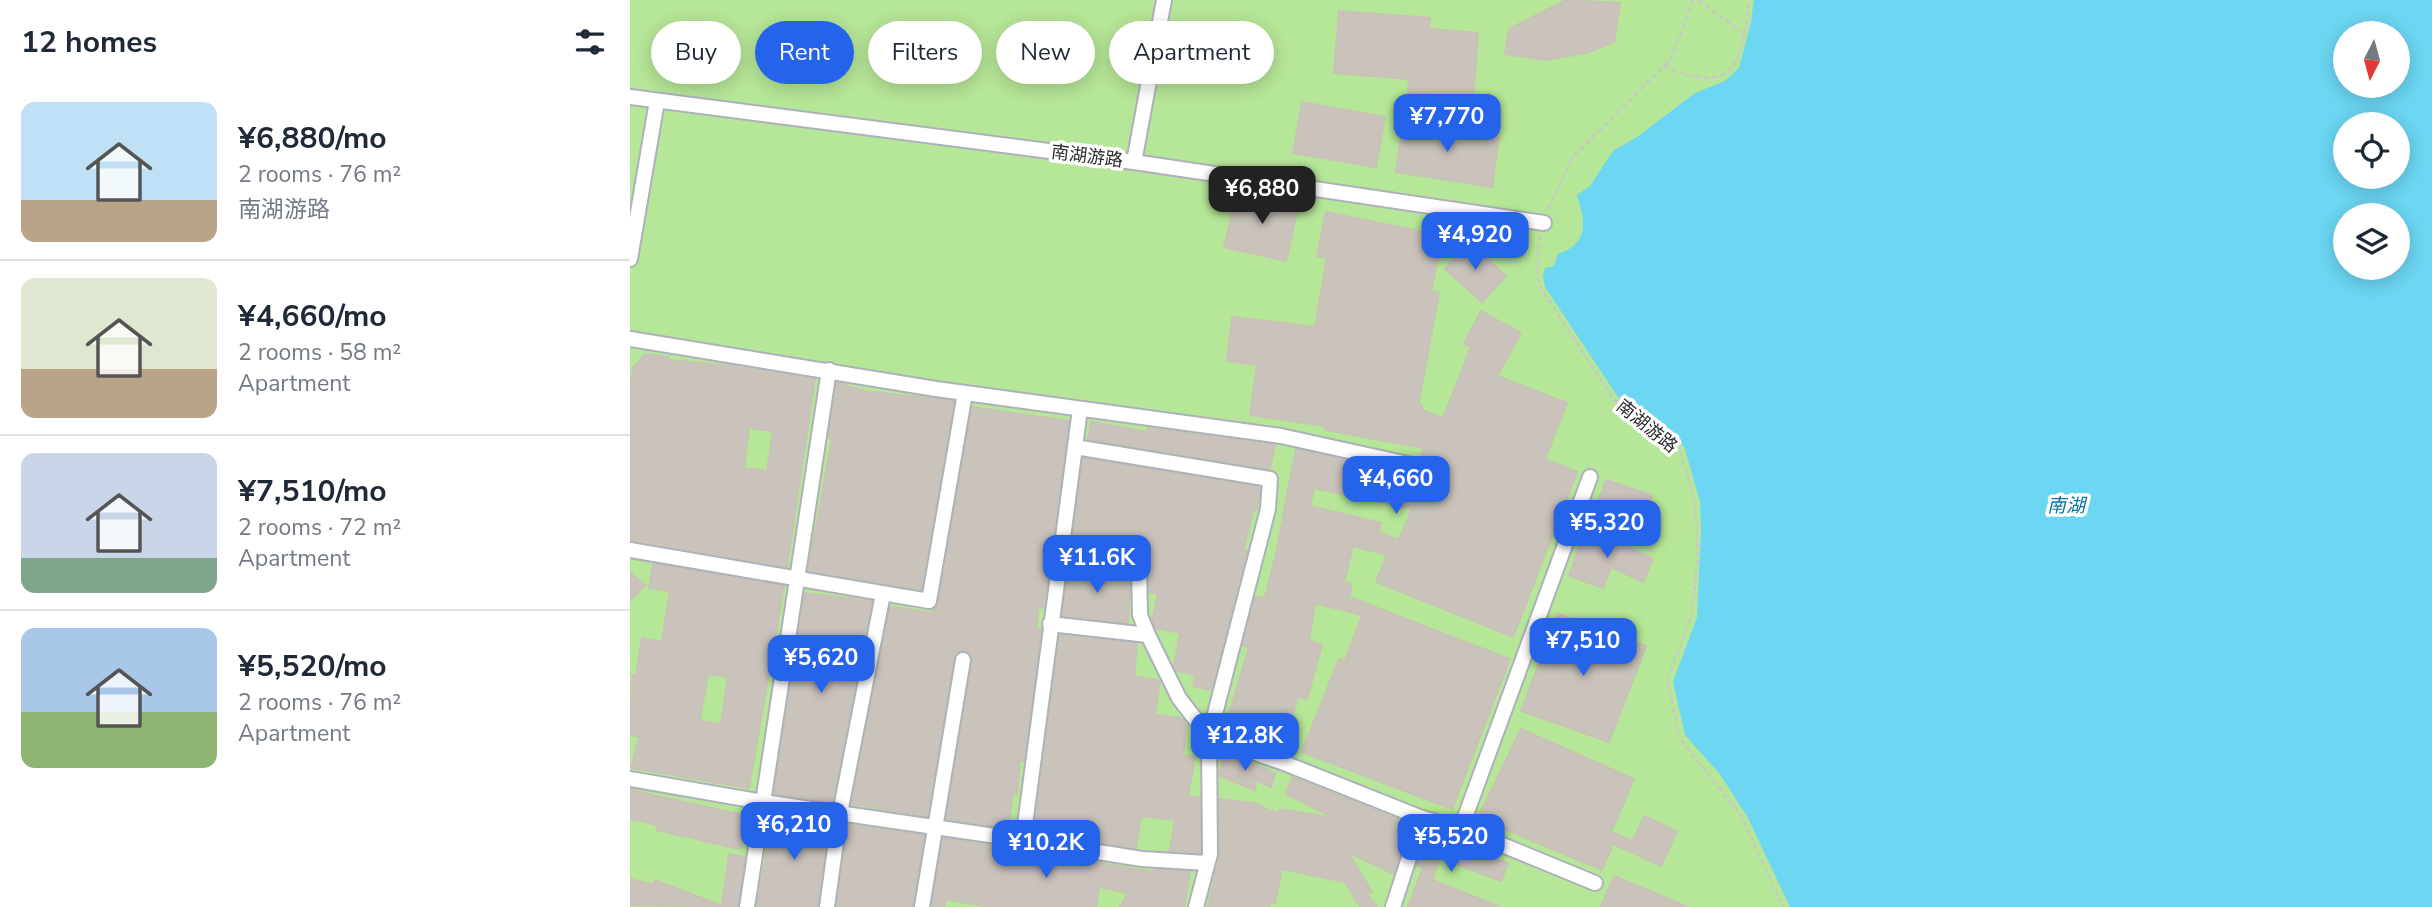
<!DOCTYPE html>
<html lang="en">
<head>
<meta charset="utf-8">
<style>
	:root { --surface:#fff; --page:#f2f2f3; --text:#1f2937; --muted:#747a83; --line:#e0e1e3; --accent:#2563eb }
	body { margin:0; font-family:"Nunito Sans","Noto Sans SC",sans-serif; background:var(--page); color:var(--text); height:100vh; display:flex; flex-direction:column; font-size:26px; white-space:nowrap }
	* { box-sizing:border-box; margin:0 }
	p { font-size:23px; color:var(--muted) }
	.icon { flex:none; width:38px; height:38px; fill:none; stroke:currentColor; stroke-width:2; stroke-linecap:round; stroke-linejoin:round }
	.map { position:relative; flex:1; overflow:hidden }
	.details { display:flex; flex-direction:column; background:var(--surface); width:630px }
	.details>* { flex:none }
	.top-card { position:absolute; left:21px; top:21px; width:665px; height:63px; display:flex; gap:14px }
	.needle { width:46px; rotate:186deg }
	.buttons { position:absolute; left:1703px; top:21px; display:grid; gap:14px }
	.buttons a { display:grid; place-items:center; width:77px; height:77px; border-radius:50%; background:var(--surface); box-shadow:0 4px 18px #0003; font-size:35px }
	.price { position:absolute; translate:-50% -60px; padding:0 16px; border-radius:14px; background:var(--accent); color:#fff; font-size:23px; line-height:46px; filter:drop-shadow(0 2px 4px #0008) }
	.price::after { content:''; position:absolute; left:50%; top:42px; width:21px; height:16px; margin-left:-10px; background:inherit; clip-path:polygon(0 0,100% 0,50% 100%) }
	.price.on { background:#222; color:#fff }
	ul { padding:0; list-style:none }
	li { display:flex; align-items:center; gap:21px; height:175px; padding:0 21px }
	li+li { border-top:2px solid var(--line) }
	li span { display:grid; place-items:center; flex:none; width:196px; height:140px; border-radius:14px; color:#555 }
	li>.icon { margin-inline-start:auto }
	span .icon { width:84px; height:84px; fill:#fffc; stroke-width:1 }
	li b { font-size:30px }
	h2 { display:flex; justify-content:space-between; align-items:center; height:84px; padding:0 21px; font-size:30px }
	.chip { padding:0 24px; border-radius:32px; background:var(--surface); box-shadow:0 4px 18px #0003; font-size:24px; line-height:63px }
	.chip.on { background:var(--accent); color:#fff }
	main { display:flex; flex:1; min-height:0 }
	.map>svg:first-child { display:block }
	.green { fill:#b6e697; fill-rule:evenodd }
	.water { fill:#6cd6f3; fill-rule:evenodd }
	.building { fill:#c9c3bc; stroke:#c9c2b6; stroke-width:2; fill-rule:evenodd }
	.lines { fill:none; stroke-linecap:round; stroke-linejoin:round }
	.minor-casing { stroke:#adb1bb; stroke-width:18 }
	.path { stroke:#c8c8c8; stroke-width:2.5; stroke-dasharray:5 3.5; stroke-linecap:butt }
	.minor { stroke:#fff; stroke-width:14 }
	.labels { text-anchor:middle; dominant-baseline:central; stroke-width:7; stroke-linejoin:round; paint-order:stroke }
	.street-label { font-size:18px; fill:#2b2b2b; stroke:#fff }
	.water-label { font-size:19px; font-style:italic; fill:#0875a2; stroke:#fff }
</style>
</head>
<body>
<main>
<section class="details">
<h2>12 homes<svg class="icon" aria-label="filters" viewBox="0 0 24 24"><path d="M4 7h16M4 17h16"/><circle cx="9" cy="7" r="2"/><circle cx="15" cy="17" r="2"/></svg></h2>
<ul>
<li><span style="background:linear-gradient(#bfe0f5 70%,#b9a48a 0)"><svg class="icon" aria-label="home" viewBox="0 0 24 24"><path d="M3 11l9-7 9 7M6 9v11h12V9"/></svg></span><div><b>¥6,880/mo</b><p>2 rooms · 76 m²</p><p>南湖游路</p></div></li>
<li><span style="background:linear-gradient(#dfe7d0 65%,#b9a48a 0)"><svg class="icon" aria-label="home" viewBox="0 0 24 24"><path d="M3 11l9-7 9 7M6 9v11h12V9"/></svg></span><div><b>¥4,660/mo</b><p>2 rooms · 58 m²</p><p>Apartment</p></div></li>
<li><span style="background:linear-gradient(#c9d6e8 75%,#7fa58c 0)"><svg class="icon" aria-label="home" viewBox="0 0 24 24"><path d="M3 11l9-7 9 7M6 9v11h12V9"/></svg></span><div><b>¥7,510/mo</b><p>2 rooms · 72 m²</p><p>Apartment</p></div></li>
<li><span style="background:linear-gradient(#a9c7e8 60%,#8fb573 0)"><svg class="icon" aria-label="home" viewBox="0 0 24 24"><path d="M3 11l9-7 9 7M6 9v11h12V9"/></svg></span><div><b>¥5,520/mo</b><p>2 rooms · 76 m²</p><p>Apartment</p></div></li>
</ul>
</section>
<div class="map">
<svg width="1802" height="907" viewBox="0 0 1802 907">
	<rect width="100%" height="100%" fill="#eee6dd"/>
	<path class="green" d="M0,0H1802V907H0ZM1715,33H1768V86H1715ZM1715,124H1768V177H1715ZM1715,215H1768V268H1715Z"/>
	<path class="water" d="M1124,0H1802V907H1160L1117,816L1089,773L1055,735L1043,682L1067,617L1071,530L1070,502L1054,446L988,397L915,287L913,276L915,268L924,266L928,254C960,243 955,221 947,195L960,186L983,151L1007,137L1065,93L1095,81L1109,68L1121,22ZM1715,33H1768V86H1715ZM1715,124H1768V177H1715ZM1715,215H1768V268H1715Z"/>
	<g class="building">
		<path d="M936,0L990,3L984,42L957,53L915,60L875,54L879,29Z"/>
		<path d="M709,11L800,18L799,29L848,33L843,98L778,93L779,79L704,73Z"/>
		<path d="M672,102L755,117L746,167L663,153Z"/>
		<path d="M773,122L869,137L862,187L766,172Z"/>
		<path d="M608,190L669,204L656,261L594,247Z"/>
		<path d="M696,212L813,236L801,291L809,293L788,405H792V410L813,418L841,347L834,343L851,311L891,333L867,376L937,403L915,459L947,472L883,637L746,582L757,555L723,546L714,582L722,584L719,597L880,659L822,809L672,752L709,659L715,661L732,615L685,603L679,641L692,645L677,699L668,697L653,744L602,725L605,716L599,715L619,647L613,645L625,596L635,598L646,554L666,449L777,473L786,470L794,448L695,430V426L620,415L627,365L597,361L602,317L685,327L697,258L687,256ZM684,488L782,509L769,540L748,532L751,523L680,506Z"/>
		<path d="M839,243L876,276L852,302L815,269Z"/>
		<path d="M15,354L38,357L37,360L103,366L185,379L157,567L0,541V388L3,368ZM119,428L143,431L137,471L114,468Z"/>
		<path d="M207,383L234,391L324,401L291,590L178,571L202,439L198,438Z"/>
		<path d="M342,407L439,421L414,608L409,607L406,628L411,629L394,761L390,760L387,793L383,792L378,828L316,819L342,662L340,653L334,650L324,658L297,816L222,804L260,607L301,613L308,603Z"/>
		<path d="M461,422L518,432V428L645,445L640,469L458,439Z"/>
		<path d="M453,458L630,487L627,510H623L614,550L617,551L581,690L563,686L565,675L547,671L544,665L550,633L526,628L522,620L528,594L519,592V568L515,561L442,545Z"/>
		<path d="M976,480L1022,495L1010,530L964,515Z"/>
		<path d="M959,529L1023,559L1013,582L981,567L973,588L939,576L955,531Z"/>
		<path d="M23,564L154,586L119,788L1,768L9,737L0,735L2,675L6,676L12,638L32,642L40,591L19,588ZM78,674L98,677L91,724L70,721Z"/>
		<path d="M439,564L500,576L498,623L432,616Z"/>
		<path d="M0,572L15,585L0,601Z"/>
		<path d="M175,593L242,601L202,802L144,794Z"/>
		<path d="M928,614L1016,646L979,742L891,711Z"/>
		<path d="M430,635L507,643L504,676L530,681L525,714L553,719L557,725L553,755L565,757L558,796L570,798V853L540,851L545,820L511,816L506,848L404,832Z"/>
		<path d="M891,729L1004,779L981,832L1003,841L1014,816L1047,831L1031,866L983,844L972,870L848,818Z"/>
		<path d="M594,753L645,773L641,787L626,780L625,790L589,776Z"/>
		<path d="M662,777L780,824L764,874L718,852L742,892L737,894L747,907H730L715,882L652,869L645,903L640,902V907H578L590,854L589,799L624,803L648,814L650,809L704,818L656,794Z"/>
		<path d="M0,790L118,816L110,849L27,830L28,825L0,819Z"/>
		<path d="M143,813L199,821L188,907H127Z"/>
		<path d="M218,825L294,835L283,907H207Z"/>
		<path d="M797,833L878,863L871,881L810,858L802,880L870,907H778L793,867L787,865Z"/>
		<path d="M313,838L523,872L524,869L560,872L554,907H490L498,893L469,887L466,907H359L315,899V907H302Z"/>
		<path d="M99,854L115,857L108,907L0,905V879L23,885L25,880L92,906Z"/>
		<path d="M984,876L1058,907H971Z"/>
	</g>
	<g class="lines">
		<defs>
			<g id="minor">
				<path d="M0,97L504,162L914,223"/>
				<path d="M504,162L534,0"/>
				<path d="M0,259L27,101"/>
				<path d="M0,339L306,389L651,436L778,464"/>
				<path d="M445,447L640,479L638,509L579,737L580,854L566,907"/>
				<path d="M0,550L299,601L335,393"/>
				<path d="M430,552L509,568L510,615L518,635L549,698L579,737L654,763L792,818L831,828L965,883"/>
				<path d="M420,624L518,635"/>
				<path d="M0,779L133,802L393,840L450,409"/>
				<path d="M831,828L960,477"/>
				<path d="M393,840L512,859L577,863"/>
				<path d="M117,907L199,370"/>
				<path d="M197,907L210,813L253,594"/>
				<path d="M292,907L333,660"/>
				<path d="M763,907L792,818"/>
			</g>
		</defs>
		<use href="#minor" class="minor-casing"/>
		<g class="path">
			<path d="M1069,0L1114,34"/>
			<path d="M1033,66C1106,97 1112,64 1119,0"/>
			<path d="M918,209L942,158L1041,59L1063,0"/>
			<path d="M910,235L907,276L912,290L984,400L1050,450L1065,503L1068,553L1062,615L1037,681L1050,739L1111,815L1153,907"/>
		</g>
		<use href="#minor" class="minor"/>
	</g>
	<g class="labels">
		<g class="street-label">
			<text transform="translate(457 156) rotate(7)">南湖游路</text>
			<text transform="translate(1017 426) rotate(39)">南湖游路</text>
		</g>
		<g class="water-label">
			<text x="1436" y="506">南湖</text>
		</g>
	</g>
</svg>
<div class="buttons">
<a><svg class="needle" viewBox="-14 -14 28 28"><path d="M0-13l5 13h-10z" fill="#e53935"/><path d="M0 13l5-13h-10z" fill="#747a83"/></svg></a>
<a><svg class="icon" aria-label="locate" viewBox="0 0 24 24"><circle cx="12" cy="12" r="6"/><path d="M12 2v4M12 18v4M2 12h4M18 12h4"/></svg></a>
<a><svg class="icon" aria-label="layers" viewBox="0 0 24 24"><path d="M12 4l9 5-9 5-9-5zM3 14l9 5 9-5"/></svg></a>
</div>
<b class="price" style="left:817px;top:154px">¥7,770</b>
<b class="price on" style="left:632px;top:226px">¥6,880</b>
<b class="price" style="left:845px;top:272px">¥4,920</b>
<b class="price" style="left:766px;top:516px">¥4,660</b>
<b class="price" style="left:977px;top:560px">¥5,320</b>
<b class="price" style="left:467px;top:595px">¥11.6K</b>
<b class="price" style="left:953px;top:678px">¥7,510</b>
<b class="price" style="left:191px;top:695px">¥5,620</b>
<b class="price" style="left:615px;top:773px">¥12.8K</b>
<b class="price" style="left:164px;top:862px">¥6,210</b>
<b class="price" style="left:821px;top:874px">¥5,520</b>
<b class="price" style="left:416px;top:880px">¥10.2K</b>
<div class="top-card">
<a class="chip">Buy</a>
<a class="chip on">Rent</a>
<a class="chip">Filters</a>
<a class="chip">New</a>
<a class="chip">Apartment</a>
</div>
</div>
</main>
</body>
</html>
